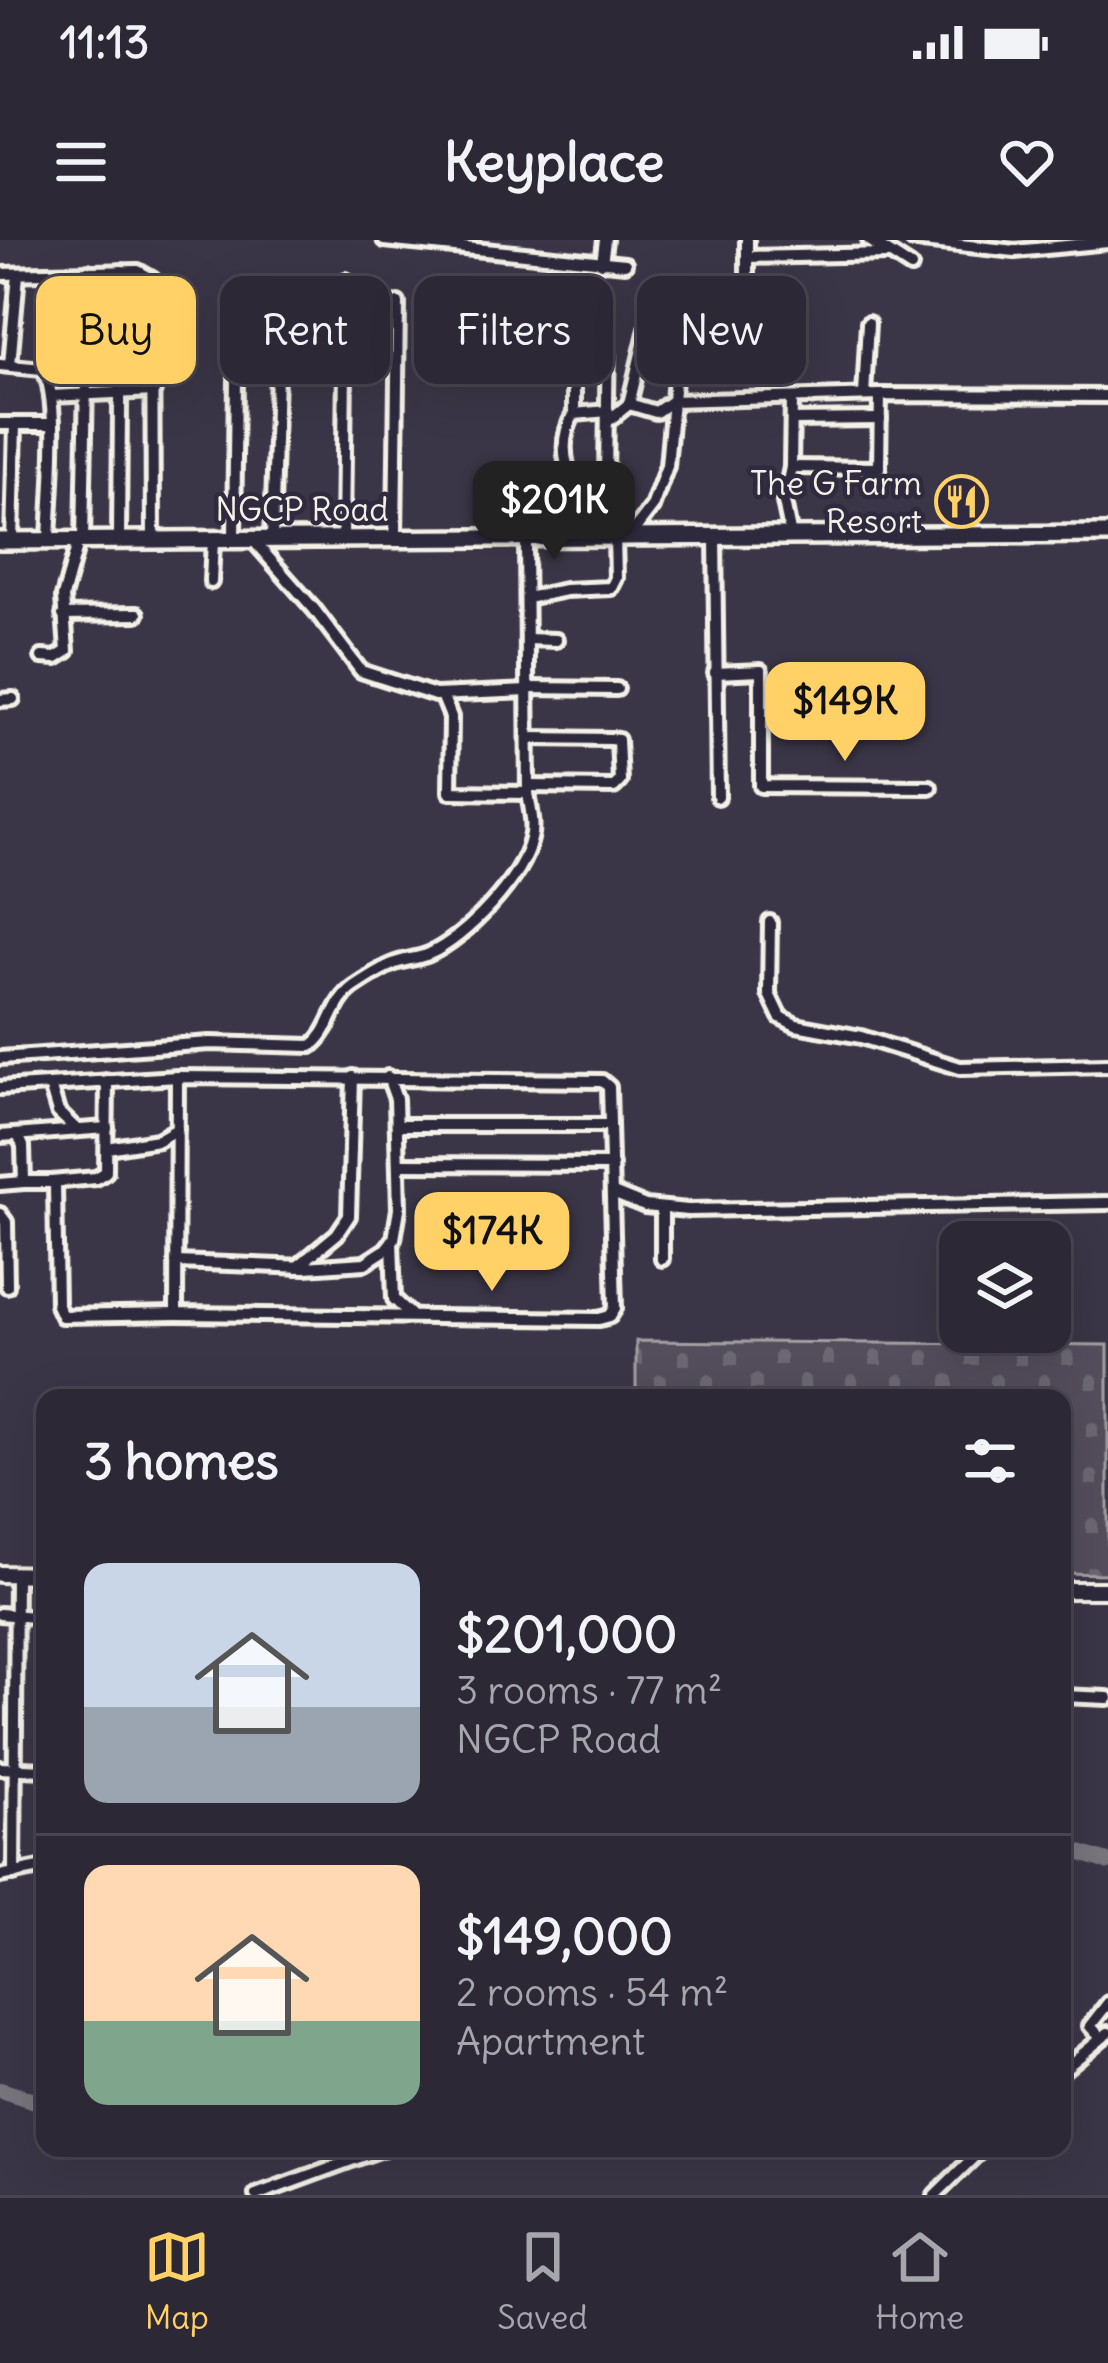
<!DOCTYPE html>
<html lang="en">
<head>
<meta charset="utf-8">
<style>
	:root { --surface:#2c2835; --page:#34303d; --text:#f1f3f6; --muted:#a6a6ad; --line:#484450; --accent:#ffd166 }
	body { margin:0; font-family:Delius,sans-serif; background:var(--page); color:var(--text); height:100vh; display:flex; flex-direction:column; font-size:45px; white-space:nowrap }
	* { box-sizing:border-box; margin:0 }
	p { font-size:39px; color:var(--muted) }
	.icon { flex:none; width:66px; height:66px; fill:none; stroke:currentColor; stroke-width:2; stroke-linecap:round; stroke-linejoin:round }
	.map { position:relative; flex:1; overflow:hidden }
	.side { position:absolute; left:36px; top:1149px; width:1035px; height:768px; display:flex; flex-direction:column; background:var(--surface); border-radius:24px; box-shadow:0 12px 48px #0002,0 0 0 3px var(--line) }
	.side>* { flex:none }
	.banner { position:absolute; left:36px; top:36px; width:1038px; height:108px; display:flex; gap:24px }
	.buttons { position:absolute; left:939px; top:981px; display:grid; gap:24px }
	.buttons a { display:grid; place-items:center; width:132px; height:132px; border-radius:24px; background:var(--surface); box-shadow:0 12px 48px #0002,0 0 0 3px var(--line); font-size:60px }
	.price { position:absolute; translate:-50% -102px; padding:0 27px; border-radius:24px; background:var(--accent); color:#111; font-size:39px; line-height:78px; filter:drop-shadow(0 3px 6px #0008) }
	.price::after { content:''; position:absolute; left:50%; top:72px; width:36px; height:27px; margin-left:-18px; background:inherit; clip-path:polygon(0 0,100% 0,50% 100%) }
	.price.active { background:#222; color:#fff }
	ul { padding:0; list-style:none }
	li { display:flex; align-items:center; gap:36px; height:300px; padding:0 48px }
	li+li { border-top:3px solid var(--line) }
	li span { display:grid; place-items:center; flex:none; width:336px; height:240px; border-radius:24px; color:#555 }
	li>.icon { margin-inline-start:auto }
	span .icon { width:144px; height:144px; fill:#fffc; stroke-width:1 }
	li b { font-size:51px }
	h2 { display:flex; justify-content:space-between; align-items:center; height:144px; padding:0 48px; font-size:51px }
	.chip { padding:0 42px; border-radius:24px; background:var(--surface); box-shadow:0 12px 48px #0002,0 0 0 3px var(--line); font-size:42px; line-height:108px }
	.chip.active { background:var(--accent); color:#111 }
	.status { display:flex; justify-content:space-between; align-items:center; height:84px; padding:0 60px; background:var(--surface); direction:ltr }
	.status svg { height:33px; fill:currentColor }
	header { display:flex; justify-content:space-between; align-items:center; height:156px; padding:0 48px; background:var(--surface); font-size:54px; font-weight:700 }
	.dock { display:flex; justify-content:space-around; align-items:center; height:168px; border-top:3px solid var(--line); background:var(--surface); font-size:33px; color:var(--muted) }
	.dock a { display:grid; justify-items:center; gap:6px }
	.dock .active { color:var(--accent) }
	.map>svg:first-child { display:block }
	.cemetery { fill:url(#cemetery-stones); stroke:#a4a0a2; stroke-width:3 }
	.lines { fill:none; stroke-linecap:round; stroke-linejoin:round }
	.river { stroke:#78747b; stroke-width:16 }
	.minor-casing { stroke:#f4f1e8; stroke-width:20 }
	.tertiary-casing { stroke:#f4f1e8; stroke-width:22 }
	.secondary-casing { stroke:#f4f1e8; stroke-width:24 }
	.minor { stroke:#2f2a3d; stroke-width:10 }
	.tertiary { stroke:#2f2a3d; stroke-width:14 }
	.secondary { stroke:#2f2a3d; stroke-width:15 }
	.labels { text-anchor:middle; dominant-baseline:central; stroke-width:9; stroke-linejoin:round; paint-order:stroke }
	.poi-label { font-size:33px; fill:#f4f1e8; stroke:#2f2a3d; text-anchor:end }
	.street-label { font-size:33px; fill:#f4f1e8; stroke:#2f2a3d }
</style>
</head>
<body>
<div class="status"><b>11:13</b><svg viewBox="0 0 49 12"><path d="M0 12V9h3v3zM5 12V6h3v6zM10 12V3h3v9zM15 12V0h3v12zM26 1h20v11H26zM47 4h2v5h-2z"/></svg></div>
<header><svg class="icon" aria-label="menu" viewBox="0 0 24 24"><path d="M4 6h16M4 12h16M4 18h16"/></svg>Keyplace<svg class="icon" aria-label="heart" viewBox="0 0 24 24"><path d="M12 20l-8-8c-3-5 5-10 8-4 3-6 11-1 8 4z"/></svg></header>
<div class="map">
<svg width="1108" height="1955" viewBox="0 0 1108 1955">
	<defs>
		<pattern id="cemetery-stones" width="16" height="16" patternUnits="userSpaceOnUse" patternTransform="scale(3)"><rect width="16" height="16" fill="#534e5c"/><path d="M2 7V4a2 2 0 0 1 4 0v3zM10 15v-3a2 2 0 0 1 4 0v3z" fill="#6c6873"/></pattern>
	</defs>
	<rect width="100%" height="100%" fill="#3b3647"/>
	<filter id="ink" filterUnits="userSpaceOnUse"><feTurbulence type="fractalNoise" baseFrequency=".00833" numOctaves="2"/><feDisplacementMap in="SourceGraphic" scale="24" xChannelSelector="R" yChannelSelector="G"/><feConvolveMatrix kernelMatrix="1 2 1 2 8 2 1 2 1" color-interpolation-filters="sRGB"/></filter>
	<g filter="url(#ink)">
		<path class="cemetery" d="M636,1101L1108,1105V1334L1062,1333V1158H636Z"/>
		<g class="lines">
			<g class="river">
				<path d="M1062,1607L1108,1622"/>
				<path d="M0,1850L45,1864"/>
			</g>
			<defs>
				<g id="minor">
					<path d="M384,0L625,24"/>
					<path d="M869,0L911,27"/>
					<path d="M913,0L1015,11L1108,2"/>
					<path d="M747,17L887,14"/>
					<path d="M602,23L605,0"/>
					<path d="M0,34L138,31L152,39L153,300"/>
					<path d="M747,36V0"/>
					<path d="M574,108V174"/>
					<path d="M0,125L43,129C61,158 50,262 49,301"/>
					<path d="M10,125L18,34"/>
					<path d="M864,155L868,83"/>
					<path d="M51,156L154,151"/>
					<path d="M792,180L880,179"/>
					<path d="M608,181L629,164L656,172L672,161L880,155L1108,156"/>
					<path d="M0,184H52"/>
					<path d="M791,227L879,228L880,155"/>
					<path d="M606,242L607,282"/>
					<path d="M715,296L718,557"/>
					<path d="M791,296L784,262L791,227L792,158"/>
					<path d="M564,297L606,238L608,86"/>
					<path d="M607,297V282L591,276C571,244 553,209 574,174L608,171"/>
					<path d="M629,297L652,267L667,226L680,84L677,74L650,76L629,164"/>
					<path d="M395,298L398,63"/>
					<path d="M234,299L237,60"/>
					<path d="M252,299L314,369L361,431L435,455L528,451"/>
					<path d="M272,299L277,134L274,80L283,55"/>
					<path d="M343,299L346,40"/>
					<path d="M83,300L88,31"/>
					<path d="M119,300L121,31"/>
					<path d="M12,301L15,184"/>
					<path d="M211,342L213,300"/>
					<path d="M527,358L565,350L611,348L616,338L615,297"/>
					<path d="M63,375L137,374"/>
					<path d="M527,399L556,400"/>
					<path d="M42,417L56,418L67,411L63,357L76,310L75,300"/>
					<path d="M715,433L761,431V546L930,547"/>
					<path d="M528,448L617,449"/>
					<path d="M442,455L451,477L450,552L528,553"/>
					<path d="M0,460L13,459"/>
					<path d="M528,498L611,499L618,500L620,541L614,547L528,546"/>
					<path d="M770,682L769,754L780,777L796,785L861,797L960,828L1108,825"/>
					<path d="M0,818L210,803L311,806C332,791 331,763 353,747C365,739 380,729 393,724C404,719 417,719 429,714C466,698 522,638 531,599C535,584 530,568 528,553L526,298"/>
					<path d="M50,845L58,872L77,890"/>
					<path d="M0,848L177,837L602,841L609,847L615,1068L610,1076L599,1079L176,1074L177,837"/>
					<path d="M398,885H610"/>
					<path d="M18,895L23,906L24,942H51L55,945L57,1065L62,1076L176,1074"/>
					<path d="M0,896L107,888"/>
					<path d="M107,908L158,900L177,889"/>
					<path d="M398,924L612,925"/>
					<path d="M51,942L96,938L106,932L107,841"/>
					<path d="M0,944L24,942"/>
					<path d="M613,953L645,966L688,970L1108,963"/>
					<path d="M662,969V1019"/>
					<path d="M0,974L6,982L7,1046"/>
					<path d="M392,1001L394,1059L410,1074"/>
					<path d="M176,1022L305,1027L365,1023L385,1010L394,999L399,969L396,859L388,837"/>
					<path d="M297,1027L337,994L349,976L353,837"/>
					<path d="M0,1374L45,1378"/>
					<path d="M1062,1456L1108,1458"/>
					<path d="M0,1528L45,1530"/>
					<path d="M14,1634L16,1334"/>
					<path d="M0,1636L45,1627"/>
					<path d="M1101,1798L1090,1786L1108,1763"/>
					<path d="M1062,1831L1108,1793"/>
					<path d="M256,1955L384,1908"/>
					<path d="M935,1955L983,1908"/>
				</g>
				<g id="tertiary">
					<path d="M0,1334L45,1335"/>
					<path d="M1062,1350H1108"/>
				</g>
				<path id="secondary" d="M0,301L1108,294"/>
			</defs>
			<use href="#minor" class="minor-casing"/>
			<use href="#tertiary" class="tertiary-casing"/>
			<use href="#secondary" class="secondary-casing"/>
			<use href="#minor" class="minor"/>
			<use href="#tertiary" class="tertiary"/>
			<use href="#secondary" class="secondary"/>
		</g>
	</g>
	<defs>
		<symbol id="restaurant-ring" viewBox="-11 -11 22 22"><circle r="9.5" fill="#2f2a3d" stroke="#ffd166" stroke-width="1.5"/><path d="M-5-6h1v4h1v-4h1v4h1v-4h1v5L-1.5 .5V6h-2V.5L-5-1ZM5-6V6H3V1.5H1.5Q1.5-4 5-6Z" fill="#ffd166"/></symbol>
	</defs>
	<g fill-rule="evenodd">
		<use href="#restaurant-ring" x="932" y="232" width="59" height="59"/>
	</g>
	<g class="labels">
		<g class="poi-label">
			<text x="922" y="243">The G Farm<tspan x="922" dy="38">Resort</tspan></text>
		</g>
		<g class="street-label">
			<text x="302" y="269">NGCP Road</text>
		</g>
	</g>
</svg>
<div class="buttons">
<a><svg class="icon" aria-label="layers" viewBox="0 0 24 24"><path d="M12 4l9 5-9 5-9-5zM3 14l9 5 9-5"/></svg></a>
</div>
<b class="price active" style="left:554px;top:323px">$201K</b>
<b class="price" style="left:845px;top:524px">$149K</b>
<b class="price" style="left:492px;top:1054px">$174K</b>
<div class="banner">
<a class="chip active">Buy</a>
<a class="chip">Rent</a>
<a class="chip">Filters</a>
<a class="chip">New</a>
</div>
<section class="side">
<h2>3 homes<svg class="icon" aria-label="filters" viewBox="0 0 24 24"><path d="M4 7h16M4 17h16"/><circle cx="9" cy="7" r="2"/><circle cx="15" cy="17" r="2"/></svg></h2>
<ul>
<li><span style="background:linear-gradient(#c9d6e8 60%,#9aa5b1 0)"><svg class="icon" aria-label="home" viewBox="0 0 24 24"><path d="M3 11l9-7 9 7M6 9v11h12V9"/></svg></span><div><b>$201,000</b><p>3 rooms · 77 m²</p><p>NGCP Road</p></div></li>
<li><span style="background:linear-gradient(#ffd9b3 65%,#7fa58c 0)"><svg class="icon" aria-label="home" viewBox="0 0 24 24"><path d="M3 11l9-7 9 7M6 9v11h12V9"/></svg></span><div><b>$149,000</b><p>2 rooms · 54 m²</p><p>Apartment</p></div></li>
</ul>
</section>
</div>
<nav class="dock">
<a class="active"><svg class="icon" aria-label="map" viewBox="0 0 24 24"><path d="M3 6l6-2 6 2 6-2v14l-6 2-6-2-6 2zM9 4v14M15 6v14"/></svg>Map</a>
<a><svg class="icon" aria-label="saved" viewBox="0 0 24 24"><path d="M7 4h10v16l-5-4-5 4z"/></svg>Saved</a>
<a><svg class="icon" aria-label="home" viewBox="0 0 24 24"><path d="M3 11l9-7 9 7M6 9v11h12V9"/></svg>Home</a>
</nav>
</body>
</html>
